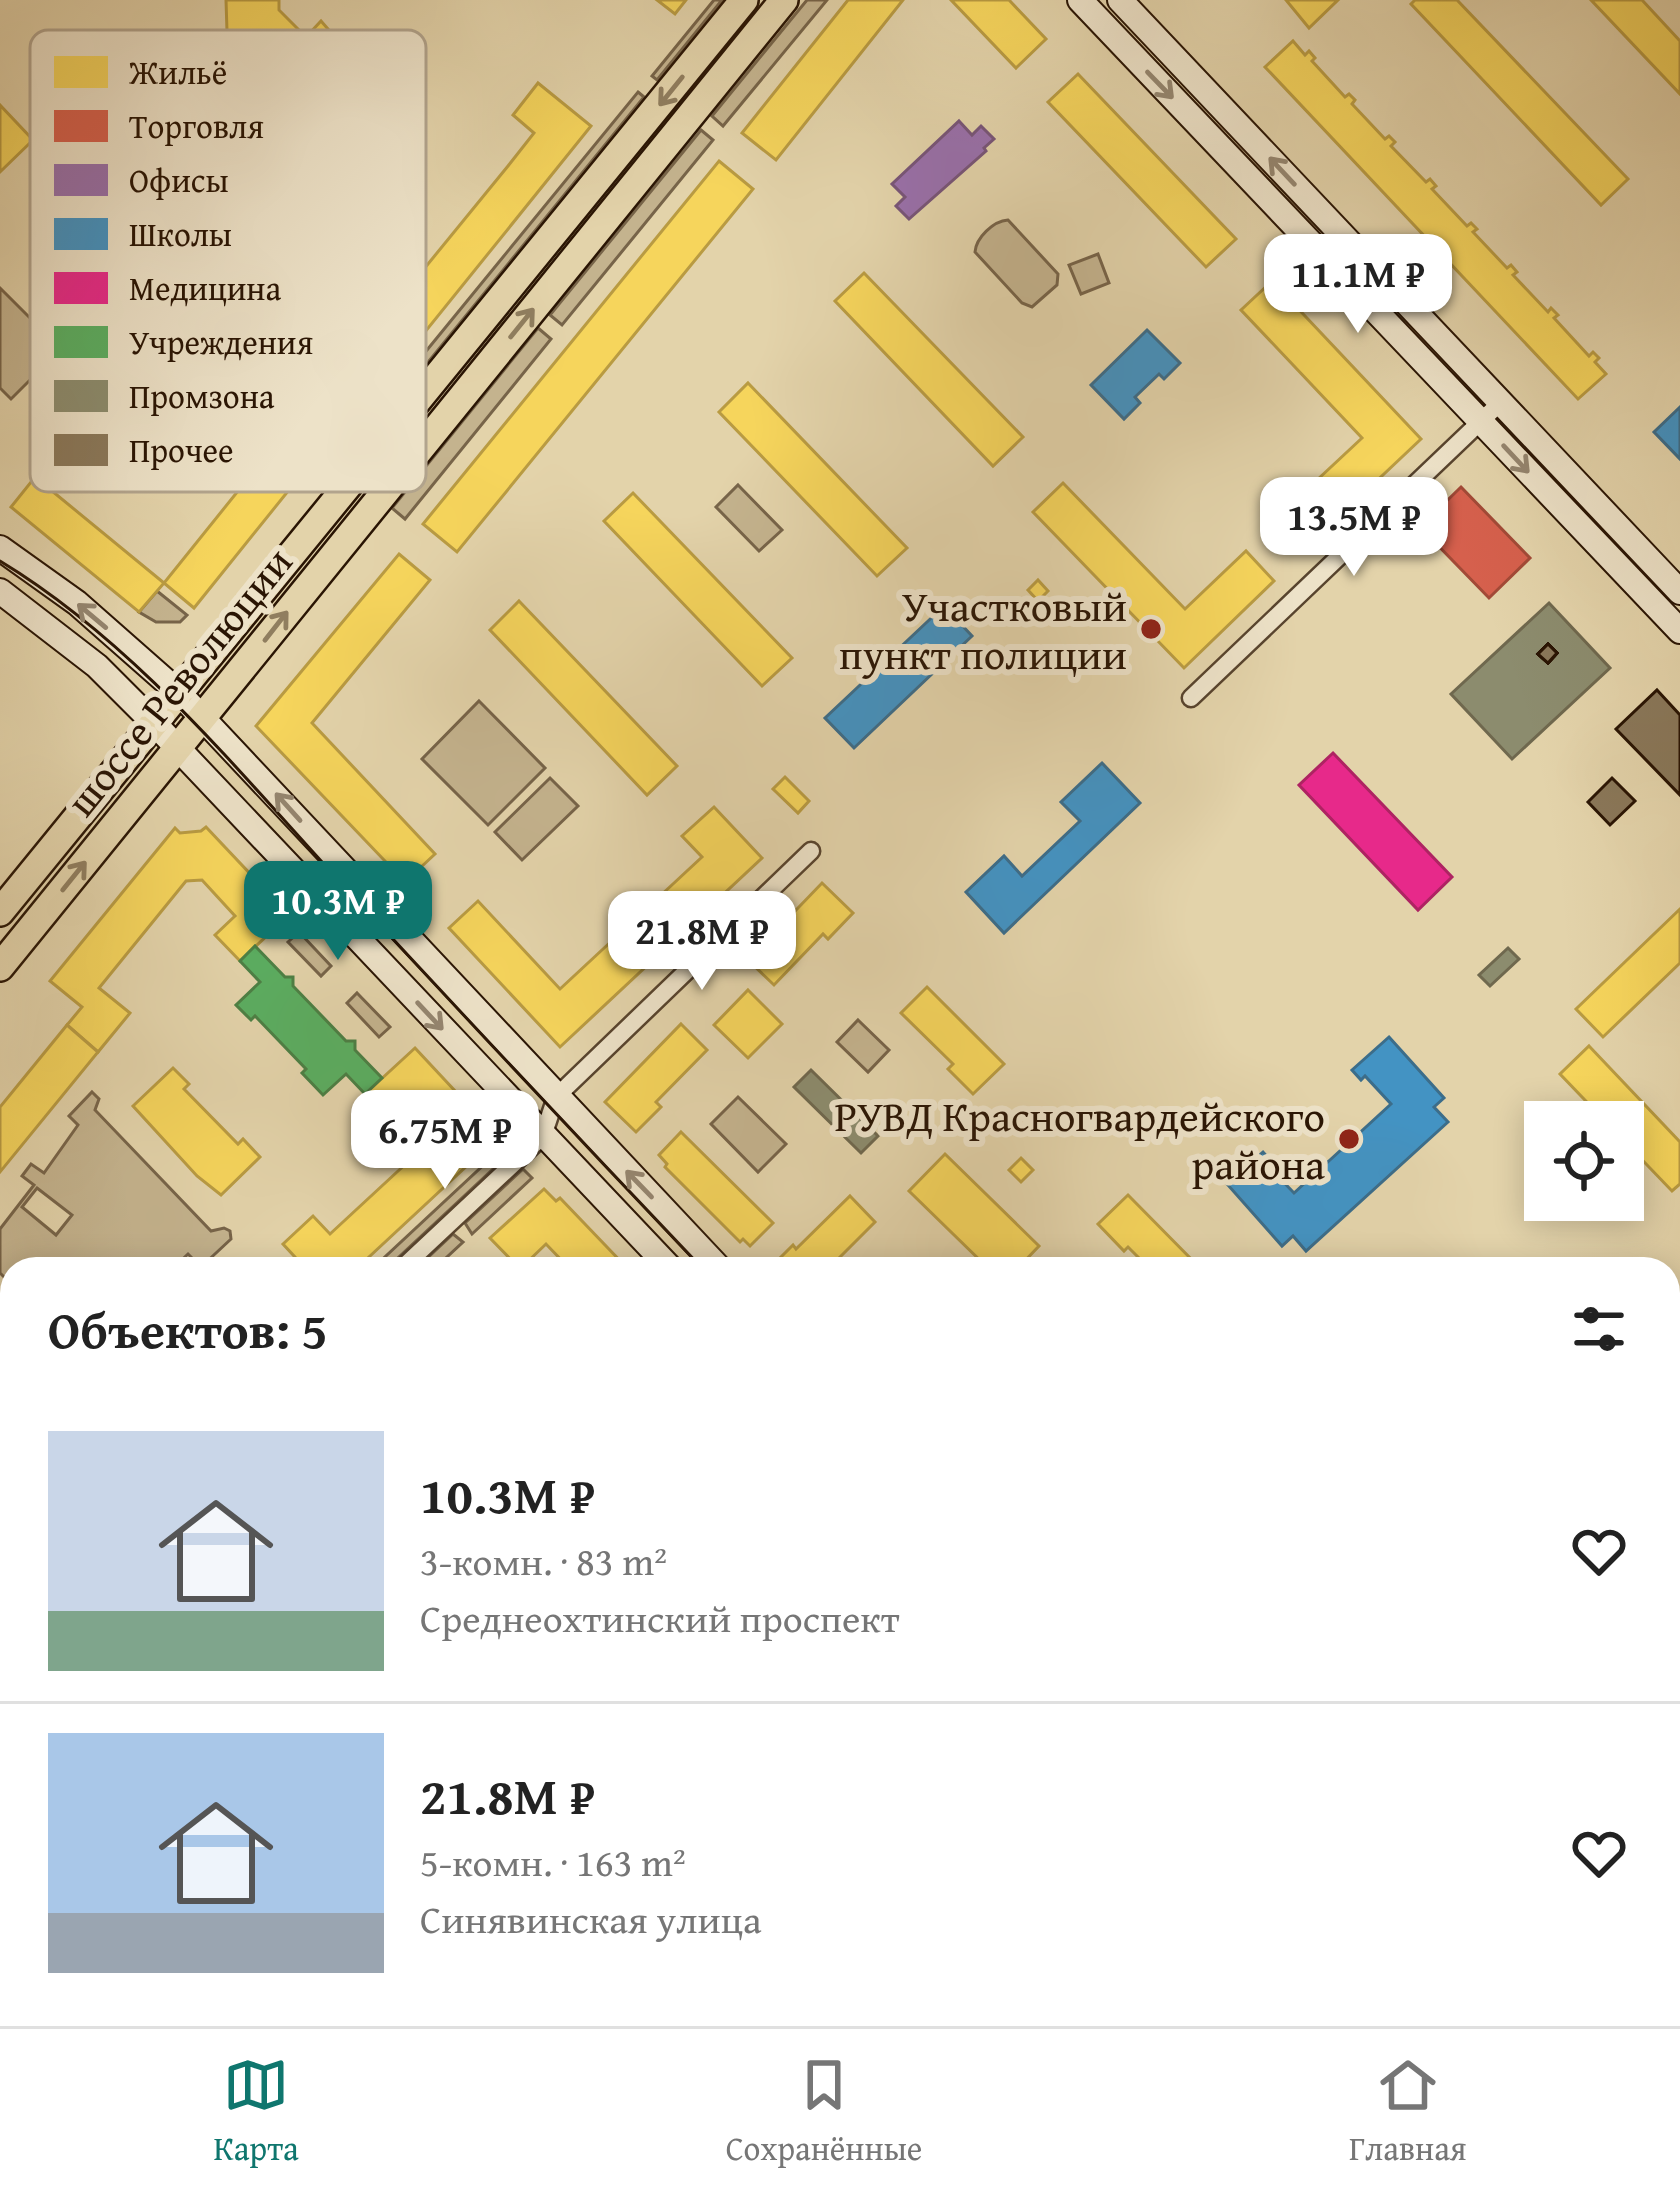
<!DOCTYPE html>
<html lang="ru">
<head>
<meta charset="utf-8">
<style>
	:root { --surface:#fff; --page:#f6f6f6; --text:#222; --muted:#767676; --line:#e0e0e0; --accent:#0f766e }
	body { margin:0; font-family:"Gentium Book Plus",serif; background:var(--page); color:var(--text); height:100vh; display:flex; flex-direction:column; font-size:45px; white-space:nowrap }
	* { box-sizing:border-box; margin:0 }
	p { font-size:39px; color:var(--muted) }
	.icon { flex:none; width:66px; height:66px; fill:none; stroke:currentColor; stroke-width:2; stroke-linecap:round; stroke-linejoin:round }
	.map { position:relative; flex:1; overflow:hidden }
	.side { position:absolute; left:0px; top:1257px; width:1680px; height:771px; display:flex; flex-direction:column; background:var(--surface); border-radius:36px 36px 0 0; box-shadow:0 6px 30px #0003 }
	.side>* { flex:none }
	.controls { position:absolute; left:1524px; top:1101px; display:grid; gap:24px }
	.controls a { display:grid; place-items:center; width:120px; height:120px; border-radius:0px; background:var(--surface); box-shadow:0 6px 30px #0003; font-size:60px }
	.price { position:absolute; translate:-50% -102px; padding:0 27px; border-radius:24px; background:#fff; color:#222; font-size:39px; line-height:78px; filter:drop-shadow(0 3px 6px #0008) }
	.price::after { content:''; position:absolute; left:50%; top:72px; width:36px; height:27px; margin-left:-18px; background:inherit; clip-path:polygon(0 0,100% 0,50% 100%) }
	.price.on { background:var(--accent); color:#fff }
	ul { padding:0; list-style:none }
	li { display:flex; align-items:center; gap:36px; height:300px; padding:0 48px }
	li+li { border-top:3px solid var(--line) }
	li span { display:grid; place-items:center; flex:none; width:336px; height:240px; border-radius:0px; color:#555 }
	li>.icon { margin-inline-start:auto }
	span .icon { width:144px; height:144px; fill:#fffc; stroke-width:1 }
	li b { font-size:51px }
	h2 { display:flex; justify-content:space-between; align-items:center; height:144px; padding:0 48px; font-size:51px }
	.dock { display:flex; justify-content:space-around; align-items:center; height:168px; border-top:3px solid var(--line); background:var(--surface); font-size:33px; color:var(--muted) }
	.dock a { display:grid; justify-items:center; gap:6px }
	.dock .on { color:var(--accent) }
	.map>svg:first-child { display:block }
	.green { fill:#c4b38e; stroke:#776449; stroke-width:3; fill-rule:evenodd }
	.homes { fill:#f6d55c; stroke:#b99b42; stroke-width:3 }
	.shops { fill:#d6604d; stroke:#a24a37; stroke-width:3 }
	.offices { fill:#9970ab; stroke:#785579; stroke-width:3 }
	.schools { fill:#4393c3; stroke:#3c6d8a; stroke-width:3 }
	.health { fill:#e7298a; stroke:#ae2362; stroke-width:3 }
	.public { fill:#5aae61; stroke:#4c8045; stroke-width:3 }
	.industry { fill:#8c8c6e; stroke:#6f684e; stroke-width:3 }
	.building { fill:#8a785a; stroke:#2a1504; stroke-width:3 }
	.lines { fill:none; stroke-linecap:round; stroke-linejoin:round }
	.street-casing { stroke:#58442e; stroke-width:21 }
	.secondary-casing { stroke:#2a1504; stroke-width:28 }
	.primary-casing { stroke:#2a1504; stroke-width:32 }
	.street { stroke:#ede2c8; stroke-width:16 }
	.secondary { stroke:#ede2c8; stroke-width:24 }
	.primary { stroke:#e3d3aa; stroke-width:27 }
	.tram { stroke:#2a1504; stroke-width:3 }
	.oneway { stroke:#958670 }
	.oneway2 { stroke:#907e5f }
	.poi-dot { fill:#8f2418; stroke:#ede2c8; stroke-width:4.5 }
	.labels { text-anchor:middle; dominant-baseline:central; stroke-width:12; stroke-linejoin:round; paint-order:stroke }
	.poi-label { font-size:42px; fill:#2a1504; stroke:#ede2c8; text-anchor:end }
	.street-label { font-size:42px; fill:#2a1504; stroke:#ede2c8 }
	.key { fill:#ede2c8; stroke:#b2a48d; stroke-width:3 }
	.key-label { font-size:33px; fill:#2a1504 }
</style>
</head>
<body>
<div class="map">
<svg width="1680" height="2026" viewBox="0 0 1680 2026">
	<rect width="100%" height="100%" fill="#e3d3aa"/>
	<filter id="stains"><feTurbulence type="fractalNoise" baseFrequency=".00167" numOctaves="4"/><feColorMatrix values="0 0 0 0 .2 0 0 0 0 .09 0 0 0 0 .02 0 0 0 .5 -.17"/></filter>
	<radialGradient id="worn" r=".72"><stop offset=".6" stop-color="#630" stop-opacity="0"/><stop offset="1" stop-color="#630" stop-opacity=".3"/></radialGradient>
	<g class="green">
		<path d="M714,0H722L657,80L652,76Z"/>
		<path d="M807,0H827L723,126L712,116Z"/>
		<path d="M638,92L644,97L407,388L400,383Z"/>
		<path d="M701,130L713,140L562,325L550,315Z"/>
		<path d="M1008,220L1058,274L1057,285L1032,307L1022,303L975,252C976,238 993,221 1008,220Z"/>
		<path d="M1098,254L1109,283L1081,294L1069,265Z"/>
		<path d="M0,288L61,349L11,399L0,388Z"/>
		<path d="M538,328L551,339L405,519L392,508Z"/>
		<path d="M738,485L782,530L759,551L716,507Z"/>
		<path d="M157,591L187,615L180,622H156L139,612Z"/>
		<path d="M479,701L545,768L488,825L422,759Z"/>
		<path d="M550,778L578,806L522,860L495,832Z"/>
		<path d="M299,932L331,966L321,976L288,942Z"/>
		<path d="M357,993L390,1027L379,1037L347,1003Z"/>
		<path d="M858,1020L889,1050L868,1072L837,1042Z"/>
		<path d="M92,1092L99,1099L95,1110L211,1231L224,1228L230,1231L231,1239L201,1267L188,1254L172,1269H12V1285L0,1273V1229L34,1185L22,1176L31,1164L44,1173L78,1125L69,1116ZM37,1188L72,1215L56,1235L22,1207Z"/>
		<path d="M738,1097L786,1144L758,1172L711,1124Z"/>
		<path d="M503,1147L509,1154L386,1269H372Z"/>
		<path d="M523,1169L532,1178L472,1234L465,1223Z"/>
		<path d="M453,1234L463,1242L434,1269H423L420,1265Z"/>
		<path d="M0,1727L12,1740V1841L0,1853Z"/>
		<path d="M0,1962L12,1975V2009L0,2021Z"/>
		<path d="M843,2016H911L917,2022L912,2026H832Z"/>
	</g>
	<g class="homes">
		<path d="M279,0V10L306,37L321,21L341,44L338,57L300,94L285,91L227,31L226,0Z"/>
		<path d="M657,0H686L675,14Z"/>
		<path d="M848,0H903L776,160L742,133Z"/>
		<path d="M951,0H1009L1046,39L1016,68Z"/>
		<path d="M1286,0H1338L1309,28Z"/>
		<path d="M1415,0H1457L1628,179L1601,205L1411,4Z"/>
		<path d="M1591,0H1642L1680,41V94Z"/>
		<path d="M1293,41L1305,55L1309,51L1315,58L1312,61L1345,97L1349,94L1355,100L1352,104L1385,139L1389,136L1395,142L1391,146L1426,182L1430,179L1436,186L1432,189L1467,226L1471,223L1477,229L1473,232L1507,268L1511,265L1517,272L1513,275L1548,312L1551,308L1558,315L1554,318L1589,356L1593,352L1599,358L1595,362L1606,374L1578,399L1265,67Z"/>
		<path d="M1078,74L1236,239L1206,267L1048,102Z"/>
		<path d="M538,83L591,126L425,332L372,289L398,257L419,275L508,166L534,133L513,115Z"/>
		<path d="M0,105L33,140L0,172Z"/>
		<path d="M719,161L753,189L457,552L423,524Z"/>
		<path d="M864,273L1023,437L993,466L835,301Z"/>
		<path d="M1272,281L1421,439L1330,525L1301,495L1362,438L1241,310Z"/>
		<path d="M748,383L907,548L877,576L719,412Z"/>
		<path d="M304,409L334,434L194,608L164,583Z"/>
		<path d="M35,477L164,583L139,612L11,507Z"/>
		<path d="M1063,483L1185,609L1246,551L1274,581L1184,668L1033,512Z"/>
		<path d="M633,493L792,658L762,686L604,521Z"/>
		<path d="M399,554L430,580L312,723L435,854L405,882L256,726Z"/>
		<path d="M1038,580L1048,591L1038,601L1028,590Z"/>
		<path d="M519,601L677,766L647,795L490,630Z"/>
		<path d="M785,777L809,801L798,813L773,789Z"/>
		<path d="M714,807L762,858L560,1047L449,928L478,901L560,989L702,857L682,836Z"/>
		<path d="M206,827L289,915L240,961L215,935L235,916L202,880L186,881L99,988L130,1013L98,1052L67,1025L82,1007L50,981L175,828L180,833L201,831Z"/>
		<path d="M822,883L853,913L828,939L823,934L774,985L748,960Z"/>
		<path d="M1680,909V963L1603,1037L1576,1009Z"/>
		<path d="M927,987L1004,1064L973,1094L948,1069L953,1064L901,1013Z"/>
		<path d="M748,990L782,1024L748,1058L714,1025Z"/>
		<path d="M681,1024L707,1050L656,1102L661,1107L636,1132L605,1102Z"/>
		<path d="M67,1025L98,1052L0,1172V1107Z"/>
		<path d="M1589,1046L1680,1142V1184L1672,1191L1623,1140V1122H1606L1560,1074Z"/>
		<path d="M415,1048L498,1137L356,1269H306L283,1244L313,1216L330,1234L438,1134L413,1108L394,1126L365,1094Z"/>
		<path d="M173,1068L189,1084L184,1089L238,1144L243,1139L260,1157L221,1195L197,1176L133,1106Z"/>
		<path d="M681,1132L773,1223L750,1246L743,1239L740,1242L665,1167L667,1164L659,1155Z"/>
		<path d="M945,1154L1039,1246L1017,1269H989L909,1191Z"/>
		<path d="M1021,1158L1033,1170L1021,1182L1009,1170Z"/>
		<path d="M544,1189L556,1201L560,1198L628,1269H570L546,1244L520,1269L490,1238Z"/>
		<path d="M1128,1195L1201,1269H1150L1128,1247L1124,1251L1098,1224Z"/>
		<path d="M850,1196L875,1222L828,1269H769L793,1245L796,1249Z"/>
		<path d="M1668,1362L1680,1375V1428L1668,1415Z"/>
		<path d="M0,1381L12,1390V1436L0,1447Z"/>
		<path d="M12,1532V1590L0,1601V1543Z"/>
		<path d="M530,2016H593L582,2026H519Z"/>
		<path d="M679,2016H752L742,2026H669Z"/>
		<path d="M939,2016H995L1003,2026H948Z"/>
		<path d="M1328,2016H1345L1353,2026H1317Z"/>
		<path d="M1461,2016H1476L1482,2021L1470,2026Z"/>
		<path d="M1488,2016H1515L1520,2021L1517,2026H1477Z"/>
		<path d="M1530,2016H1595L1584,2026H1519Z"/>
	</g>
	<g class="shops">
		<path d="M1461,487L1530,558L1489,598L1420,527Z"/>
		<path d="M1177,2016H1251L1259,2026H1185Z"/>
	</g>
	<path class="offices" d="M959,121L972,135L981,126L994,139L984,148L986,151L909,219L896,206L905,197L892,184Z"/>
	<g class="schools">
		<path d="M1147,330L1180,363L1164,379L1159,374L1135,397L1140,403L1124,419L1091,385Z"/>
		<path d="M1680,407V459L1654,432Z"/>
		<path d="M944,606L972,636L854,748L825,718Z"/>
		<path d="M1102,763L1140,803L1004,933L966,892L1004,856L1022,876L1080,821L1061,802Z"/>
		<path d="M1389,1037L1444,1098L1434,1107L1448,1122L1306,1251L1293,1236L1282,1246L1227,1184L1263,1152L1271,1161L1267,1165L1294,1193L1391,1104L1365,1076L1361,1080L1352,1070Z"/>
		<path d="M141,2016H196L205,2026H150Z"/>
	</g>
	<path class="health" d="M1333,753L1452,877L1418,910L1299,785Z"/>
	<path class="public" d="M255,946L285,977H293V986L346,1041H355V1050L382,1078L365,1094L346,1074L323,1095L302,1073L306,1069L255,1016L251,1020L236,1005L260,982L240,961Z"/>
	<g class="industry">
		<path d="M1549,603L1610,668L1512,759L1451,694Z"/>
		<path d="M1508,948L1519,959L1490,986L1479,975Z"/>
		<path d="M811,1070L878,1136L861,1153L794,1087Z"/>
	</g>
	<g class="building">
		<path d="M1548,644L1557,653L1548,663L1538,654Z"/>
		<path d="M1548,644L1557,653L1548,663L1538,654Z"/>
		<path d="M1548,644L1557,653L1548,663L1538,654Z"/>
		<path d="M1548,644L1557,653L1548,663L1538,654Z"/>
		<path d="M1548,644L1557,653L1548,663L1538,654Z"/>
		<path d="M1548,644L1557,653L1548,663L1538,654Z"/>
		<path d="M1657,690L1680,715V795L1616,729Z"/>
		<path d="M1612,778L1635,801L1610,825L1588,802Z"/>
	</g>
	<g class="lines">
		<defs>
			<g id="street">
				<path d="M1191,698L1501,402"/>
				<path d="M401,1269L543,1136L556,1097L811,851"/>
				<path d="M0,1643L12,1632"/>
				<path d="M645,2026L656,2016"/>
			</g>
			<g id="secondary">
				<path d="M1080,0L1680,631"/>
				<path d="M1120,0L1680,592"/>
				<path d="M0,548L77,603L178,692L720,1269"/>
				<path d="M0,591L97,666L153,722L671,1269"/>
				<path d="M0,1683L12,1696"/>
				<path d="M1668,1994L1680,1982"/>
				<path d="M306,2016L316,2026"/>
				<path d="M1376,2016L1385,2026"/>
				<path d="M1425,2016L1434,2026"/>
				<path d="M1634,2026L1645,2016"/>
			</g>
			<g id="primary">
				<path d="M0,912L744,0"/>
				<path d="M0,967L784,0"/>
			</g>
		</defs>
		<use href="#street" class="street-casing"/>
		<use href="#secondary" class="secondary-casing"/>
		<use href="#primary" class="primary-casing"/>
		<use href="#street" class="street"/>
		<use href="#secondary" class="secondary"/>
		<use href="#primary" class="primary"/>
		<g class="tram">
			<path d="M0,561C134,642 238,771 343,885C462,1014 582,1142 703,1269"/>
			<path d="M1668,2012L1680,2000"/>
			<path d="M1410,2016L1419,2026"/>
		</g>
	</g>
	<defs><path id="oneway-shaft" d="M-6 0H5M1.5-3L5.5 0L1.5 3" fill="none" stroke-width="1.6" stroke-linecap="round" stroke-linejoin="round" transform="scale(3)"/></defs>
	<g class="oneway">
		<use href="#oneway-shaft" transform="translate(1160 85) rotate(46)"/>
		<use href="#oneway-shaft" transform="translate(1282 171) rotate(-133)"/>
		<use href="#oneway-shaft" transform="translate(1516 459) rotate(47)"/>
		<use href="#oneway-shaft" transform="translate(92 616) rotate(-140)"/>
		<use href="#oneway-shaft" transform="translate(288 807) rotate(-132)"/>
		<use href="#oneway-shaft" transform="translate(430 1016) rotate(47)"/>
		<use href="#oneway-shaft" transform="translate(639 1184) rotate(-134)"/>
	</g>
	<g class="oneway2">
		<use href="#oneway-shaft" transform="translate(671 91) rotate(129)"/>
		<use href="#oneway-shaft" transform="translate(522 323) rotate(-51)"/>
		<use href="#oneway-shaft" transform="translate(276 626) rotate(-52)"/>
		<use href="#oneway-shaft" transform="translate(74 876) rotate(-51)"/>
	</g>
	<g class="poi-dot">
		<circle cx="1151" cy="629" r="12"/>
		<circle cx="1349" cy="1139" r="12"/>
	</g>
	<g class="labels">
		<g class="poi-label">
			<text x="1127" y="605">Участковый<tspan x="1127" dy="48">пункт полиции</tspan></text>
			<text x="1325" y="1115">РУВД Красногвардейского<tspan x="1325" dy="48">района</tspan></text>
		</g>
		<g class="street-label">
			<text transform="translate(178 681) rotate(-51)">шоссе Революции</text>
		</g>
	</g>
	<rect x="30" y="30" width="396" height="462" rx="18" class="key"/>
	<rect x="54" y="56" width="54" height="32" fill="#f6d55c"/>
	<rect x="54" y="110" width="54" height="32" fill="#d6604d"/>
	<rect x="54" y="164" width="54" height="32" fill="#9970ab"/>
	<rect x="54" y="218" width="54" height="32" fill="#4393c3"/>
	<rect x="54" y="272" width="54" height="32" fill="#e7298a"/>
	<rect x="54" y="326" width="54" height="32" fill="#5aae61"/>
	<rect x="54" y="380" width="54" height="32" fill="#8c8c6e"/>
	<rect x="54" y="434" width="54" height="32" fill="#8a785a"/>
	<g class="key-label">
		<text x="129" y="84">Жильё</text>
		<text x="129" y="138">Торговля</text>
		<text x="129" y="192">Офисы</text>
		<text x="129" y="246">Школы</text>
		<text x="129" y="300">Медицина</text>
		<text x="129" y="354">Учреждения</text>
		<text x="129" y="408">Промзона</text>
		<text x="129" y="462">Прочее</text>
	</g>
	<rect width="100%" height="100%" filter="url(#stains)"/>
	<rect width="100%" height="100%" fill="url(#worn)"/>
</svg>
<div class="controls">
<a><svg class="icon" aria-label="locate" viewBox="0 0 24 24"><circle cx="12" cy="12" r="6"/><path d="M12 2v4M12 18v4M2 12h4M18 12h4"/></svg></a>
</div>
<b class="price" style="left:1358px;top:336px">11.1M ₽</b>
<b class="price" style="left:1354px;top:579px">13.5M ₽</b>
<b class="price on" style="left:338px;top:963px">10.3M ₽</b>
<b class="price" style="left:702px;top:993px">21.8M ₽</b>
<b class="price" style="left:445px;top:1192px">6.75M ₽</b>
<section class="side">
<h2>Объектов: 5<svg class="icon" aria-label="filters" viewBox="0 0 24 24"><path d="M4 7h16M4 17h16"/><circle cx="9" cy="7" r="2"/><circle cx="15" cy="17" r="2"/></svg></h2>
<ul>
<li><span style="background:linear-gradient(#c9d6e8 75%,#7fa58c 0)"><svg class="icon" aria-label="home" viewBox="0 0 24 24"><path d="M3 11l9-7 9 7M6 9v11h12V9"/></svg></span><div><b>10.3M ₽</b><p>3-комн. · 83 m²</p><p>Среднеохтинский проспект</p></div><svg class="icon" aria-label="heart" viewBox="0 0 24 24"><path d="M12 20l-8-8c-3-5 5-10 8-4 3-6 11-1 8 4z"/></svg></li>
<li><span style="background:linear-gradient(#a9c7e8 75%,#9aa5b1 0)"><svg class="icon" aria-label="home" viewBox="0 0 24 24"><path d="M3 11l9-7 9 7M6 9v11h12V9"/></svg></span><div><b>21.8M ₽</b><p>5-комн. · 163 m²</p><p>Синявинская улица</p></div><svg class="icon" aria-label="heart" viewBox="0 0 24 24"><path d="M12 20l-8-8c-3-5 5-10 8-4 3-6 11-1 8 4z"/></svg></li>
</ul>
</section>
</div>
<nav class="dock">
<a class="on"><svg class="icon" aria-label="map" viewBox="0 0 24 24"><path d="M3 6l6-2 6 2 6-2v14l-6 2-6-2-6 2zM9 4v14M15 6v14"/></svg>Карта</a>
<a><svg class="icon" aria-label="saved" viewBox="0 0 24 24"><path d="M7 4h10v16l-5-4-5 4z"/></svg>Сохранённые</a>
<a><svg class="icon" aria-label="home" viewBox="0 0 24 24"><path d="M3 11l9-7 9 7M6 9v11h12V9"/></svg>Главная</a>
</nav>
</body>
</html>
